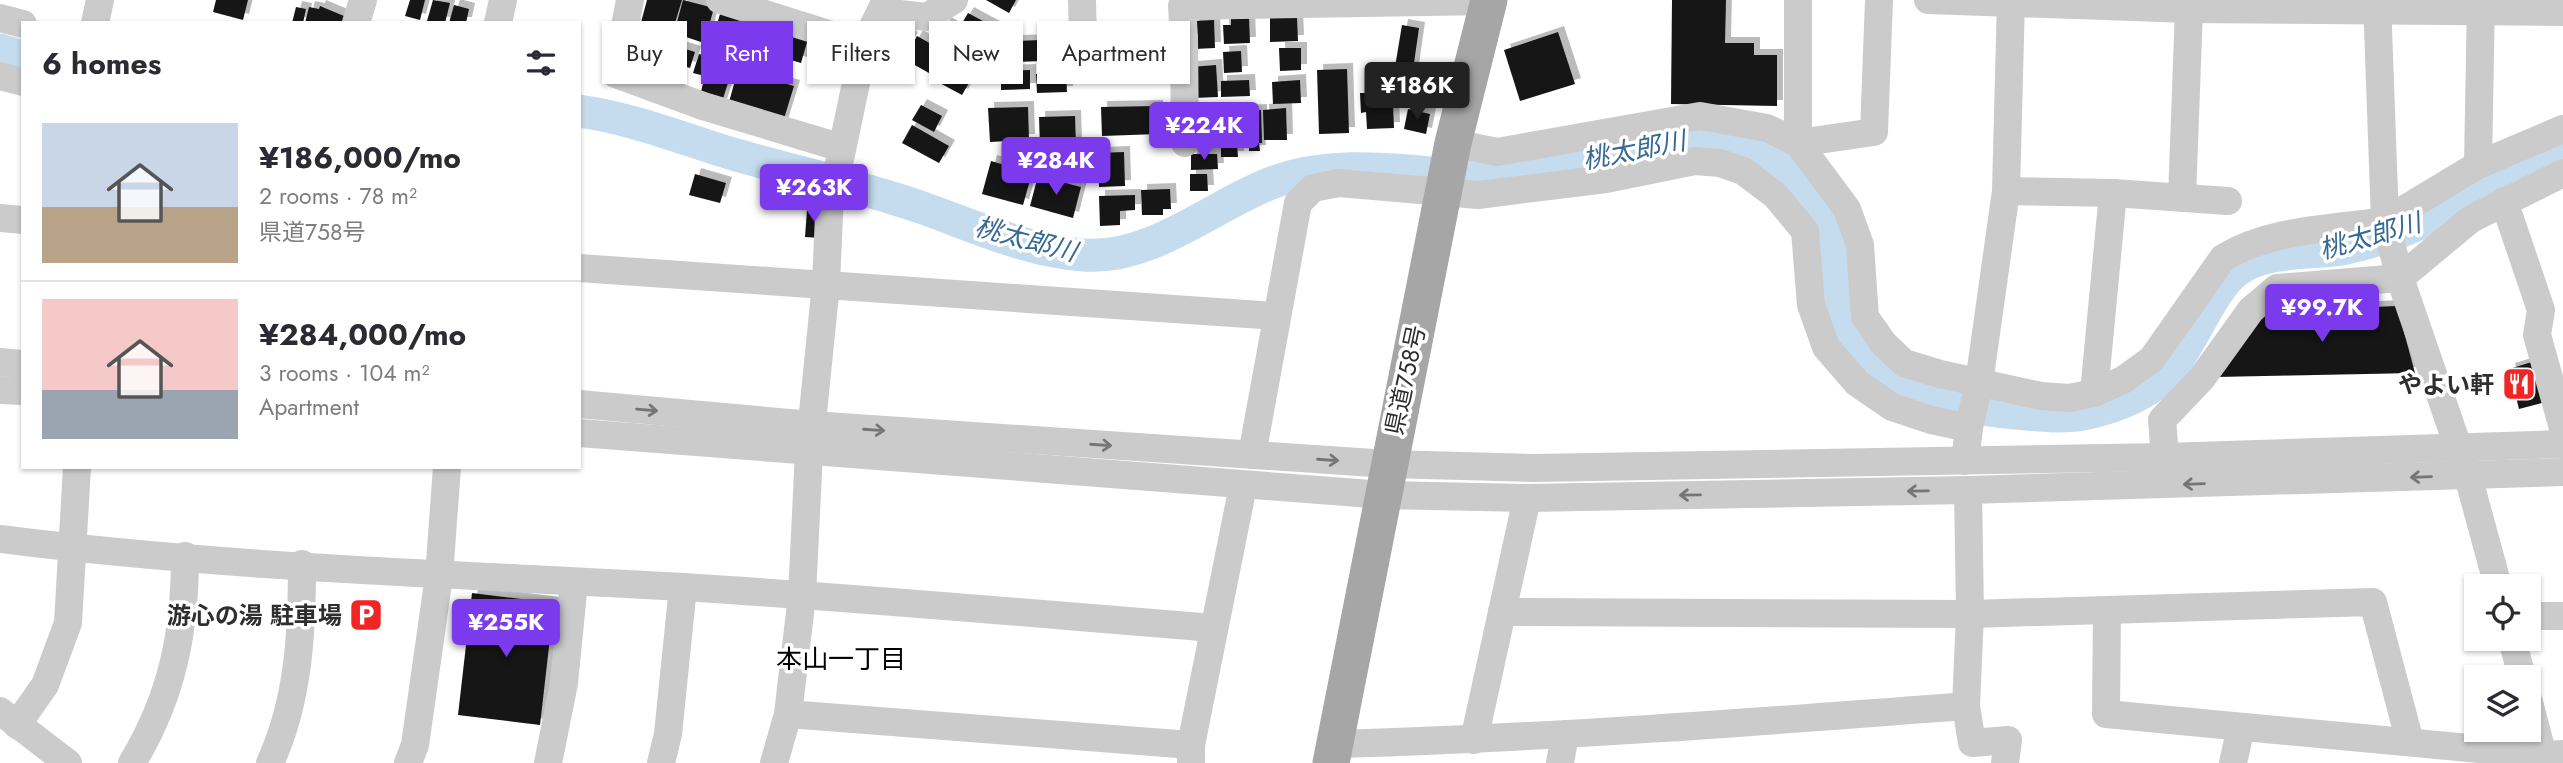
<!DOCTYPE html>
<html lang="en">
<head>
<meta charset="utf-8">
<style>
	:root { --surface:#fff; --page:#f7f7f7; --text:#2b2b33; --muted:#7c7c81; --line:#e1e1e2; --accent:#7c3aed }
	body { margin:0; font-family:Jost,"Noto Sans JP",sans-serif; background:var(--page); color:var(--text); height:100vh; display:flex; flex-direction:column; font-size:26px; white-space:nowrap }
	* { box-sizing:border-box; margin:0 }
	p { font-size:23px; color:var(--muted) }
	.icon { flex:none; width:38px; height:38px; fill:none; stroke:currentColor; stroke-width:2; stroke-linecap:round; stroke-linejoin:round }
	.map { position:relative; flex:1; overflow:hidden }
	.panel { position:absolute; left:21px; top:21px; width:560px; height:448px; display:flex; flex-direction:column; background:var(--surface); border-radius:0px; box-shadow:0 2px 5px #0004 }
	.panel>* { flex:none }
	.top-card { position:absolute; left:602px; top:21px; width:665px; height:63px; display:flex; gap:14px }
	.buttons { position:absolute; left:2464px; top:574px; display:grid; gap:14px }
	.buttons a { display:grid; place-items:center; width:77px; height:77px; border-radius:0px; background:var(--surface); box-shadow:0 2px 5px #0004; font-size:35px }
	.price { position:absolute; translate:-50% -60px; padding:0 16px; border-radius:7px; background:var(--accent); color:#fff; font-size:23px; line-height:46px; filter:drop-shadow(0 2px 4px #0008) }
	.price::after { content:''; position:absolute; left:50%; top:42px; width:21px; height:16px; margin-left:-10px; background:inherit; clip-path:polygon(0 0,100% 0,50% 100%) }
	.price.active { background:#222; color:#fff }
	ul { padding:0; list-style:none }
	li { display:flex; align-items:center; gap:21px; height:175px; padding:0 21px }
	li+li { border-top:2px solid var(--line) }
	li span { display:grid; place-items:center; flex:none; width:196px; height:140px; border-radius:0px; color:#555 }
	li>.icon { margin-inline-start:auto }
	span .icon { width:84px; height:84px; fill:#fffc; stroke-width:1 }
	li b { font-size:30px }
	h2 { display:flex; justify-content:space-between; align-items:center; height:84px; padding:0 21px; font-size:30px }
	.tag { padding:0 24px; border-radius:0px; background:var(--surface); box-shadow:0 2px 5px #0004; font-size:24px; line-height:63px }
	.tag.active { background:var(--accent); color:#fff }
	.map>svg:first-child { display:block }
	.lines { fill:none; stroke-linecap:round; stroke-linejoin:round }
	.river { stroke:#c5dbee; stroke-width:33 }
	.building { fill:#151515; filter:url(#shadow) }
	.minor { stroke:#cbcbcb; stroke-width:28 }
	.major { stroke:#a6a6a6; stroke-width:37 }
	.oneway { stroke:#757575 }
	.labels { text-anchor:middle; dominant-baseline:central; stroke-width:7; stroke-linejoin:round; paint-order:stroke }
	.street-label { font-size:24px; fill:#2e2e2e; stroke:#fff }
	.poi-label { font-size:24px; font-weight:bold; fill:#2e2e2e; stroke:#fff; text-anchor:end }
	.water-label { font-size:26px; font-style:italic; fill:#376995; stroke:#fff }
	.neighbourhood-label { font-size:26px; fill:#000; stroke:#fff }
</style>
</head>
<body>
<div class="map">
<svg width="2563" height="763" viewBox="0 0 2563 763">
	<defs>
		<filter id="shadow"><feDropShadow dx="6" dy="-6" stdDeviation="0" flood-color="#0004"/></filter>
	</defs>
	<rect width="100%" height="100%" fill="#fff"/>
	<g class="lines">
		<g class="river">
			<path d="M0,50L23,57"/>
			<path d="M579,111C631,118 683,139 733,154C796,172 859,186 920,207C972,225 1029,252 1084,255C1153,260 1214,204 1274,182C1356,152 1441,184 1524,173C1550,169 1577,163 1603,157C1639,149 1677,133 1715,137C1762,142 1811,175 1827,222C1837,250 1835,283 1841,312C1856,390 1948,407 2015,413C2037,415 2061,418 2083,414C2109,409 2136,399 2157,383C2188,359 2207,294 2235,272C2266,248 2311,255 2346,248C2425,232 2492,183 2563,148"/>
		</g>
	</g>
	<g class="building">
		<path d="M216,0H248L243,20L213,12Z"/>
		<path d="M410,0H425L420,20L405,16Z"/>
		<path d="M433,0L450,3L445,23L427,21Z"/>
		<path d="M647,0H682L671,36L640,26Z"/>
		<path d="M683,0L714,8L704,43L674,33Z"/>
		<path d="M986,0H1016L1009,13Z"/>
		<path d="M1672,0H1726L1725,43H1754V55H1777V106L1671,104Z"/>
		<path d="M454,5L469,9L466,23H449Z"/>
		<path d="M320,6L344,16L342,23H305L309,7L319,9Z"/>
		<path d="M296,7L306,9L303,23H292Z"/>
		<path d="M721,11L749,19L737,58L709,50Z"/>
		<path d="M968,13L994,27L984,45L958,30Z"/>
		<path d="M1249,17L1250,43L1224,44L1223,25H1231V18Z"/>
		<path d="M753,18L809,35L801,63L744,46Z"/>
		<path d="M1270,18H1297L1298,41L1270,42Z"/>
		<path d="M1214,20L1215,48L1194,49L1193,21Z"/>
		<path d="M945,23L954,28L944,45L936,40Z"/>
		<path d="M1402,25L1419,28L1413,70L1395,67Z"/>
		<path d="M896,28L912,38L896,66L880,57Z"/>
		<path d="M1558,32L1575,84L1520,101L1504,50Z"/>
		<path d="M641,36L665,43L656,73L632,66Z"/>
		<path d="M917,36L942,50L929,73L904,59Z"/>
		<path d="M953,39L976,51L968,65L946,52Z"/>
		<path d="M1070,39L1071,60L1016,62L1015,41Z"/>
		<path d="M669,44L695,52L690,68L664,60Z"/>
		<path d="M1143,48L1144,75L1097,76L1096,49Z"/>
		<path d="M1279,48H1301V70L1280,71Z"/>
		<path d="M1241,51L1242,72L1224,73L1223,52Z"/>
		<path d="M699,54L734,64L721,105L699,99L705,76L693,73Z"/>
		<path d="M947,61L973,76L962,95L936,81Z"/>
		<path d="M1216,65L1218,97L1193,98L1191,67Z"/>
		<path d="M1347,69L1349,133L1319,134L1317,70Z"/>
		<path d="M738,70L794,86L782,125L727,109Z"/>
		<path d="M1030,70V89L1001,90V71Z"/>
		<path d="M1066,73L1067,92L1037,93L1036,74Z"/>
		<path d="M1249,80L1250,96L1221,97V81Z"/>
		<path d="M1300,80L1301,103L1273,104L1272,82Z"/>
		<path d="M1360,93H1376V106L1393,105L1394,128L1367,129L1366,112L1361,113Z"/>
		<path d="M921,105L942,116L934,132L912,120Z"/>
		<path d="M1157,106L1158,134L1102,136L1101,107Z"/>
		<path d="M1028,107L1029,140L990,142L988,108Z"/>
		<path d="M1286,108L1287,140H1264L1263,110Z"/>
		<path d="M1408,109L1430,114L1426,134L1404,129Z"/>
		<path d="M1235,110L1236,139L1194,141L1193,119L1207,118V111Z"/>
		<path d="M1261,110L1262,143H1259L1260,151H1249V143H1243L1242,111Z"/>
		<path d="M1075,116L1076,146L1040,147L1039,117Z"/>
		<path d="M912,125L949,146L939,163L902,143Z"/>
		<path d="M1237,145L1238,157H1221V146Z"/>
		<path d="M1124,152L1125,186L1099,187L1098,153Z"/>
		<path d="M1191,154H1217L1218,169L1191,170Z"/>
		<path d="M991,161L1032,173L1023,205L982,194Z"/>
		<path d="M695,174L726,183L720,203L689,195Z"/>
		<path d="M1190,174H1207L1208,191H1190Z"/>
		<path d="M1038,176L1081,187L1073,218L1030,206Z"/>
		<path d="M1170,189L1171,209H1163V215H1142L1141,190Z"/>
		<path d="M1135,195V210L1120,211V225L1100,226L1099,196Z"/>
		<path d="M807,210L822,211L820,238L805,237Z"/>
		<path d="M2397,306L2415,373L2216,377L2257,312Z"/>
		<path d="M2535,361L2546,402L2519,409L2509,369Z"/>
		<path d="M472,593L554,603L540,725L458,715Z"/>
	</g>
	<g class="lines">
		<g class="minor">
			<path d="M630,0L616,74L703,106L842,148"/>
			<path d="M720,0L864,45"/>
			<path d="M1082,0L1083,40L1184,38L1182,6L1489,1"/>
			<path d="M1798,0V143L1874,132L1879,0"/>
			<path d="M1928,0L2189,9L2563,12"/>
			<path d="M882,12L927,17L954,0"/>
			<path d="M0,18L23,24"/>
			<path d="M95,23L100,0"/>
			<path d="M356,23L363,0"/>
			<path d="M498,23L503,0"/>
			<path d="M1184,38L1185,143"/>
			<path d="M0,76L23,82"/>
			<path d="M1453,143L1497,152L1700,116L1767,128L1798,143L1847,209L1860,245L1865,317L1884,344L1904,363L1940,374L2041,396L2069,398L2094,393L2123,380L2152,359L2223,258C2270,229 2332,229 2385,221L2377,0"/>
			<path d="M2478,165L2481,0"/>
			<path d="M2006,191L2113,193L2228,201"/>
			<path d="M2182,198L2189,9"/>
			<path d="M2504,201L2541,310L2537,335L2563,428"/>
			<path d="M0,218L23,220"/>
			<path d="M579,268L1275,316"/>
			<path d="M0,362L23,364"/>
			<path d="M0,390L23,391"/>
			<path d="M2094,393L2113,193"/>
			<path d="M579,404L812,425L1388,464L1533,468L2165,457L2563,444"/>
			<path d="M1969,428L1979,383L2006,191L2011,0"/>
			<path d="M579,433L1384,495L1527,498L1968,490L2563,472"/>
			<path d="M1252,455L1298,203L1313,188L1339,183L1478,195L1606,179L1695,161L1720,163L1743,171L1775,195L1805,231L1811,305L1826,347L1857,383L1892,407L1931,420L1969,428L1965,461"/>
			<path d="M2165,457L2162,420L2202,378L2251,310L2277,288L2400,278L2471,219L2563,173"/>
			<path d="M1968,490L1970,614L1966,706L1972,743L2008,740L2005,763"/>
			<path d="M0,539C227,568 456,574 684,587C861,598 1038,614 1214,628"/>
			<path d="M2498,586L2468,476L2400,278L2385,221L2478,165L2563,129"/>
			<path d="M2107,610L2106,714L2543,755L2563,754"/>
			<path d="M1502,612L1970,614L2373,602L2410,742"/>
			<path d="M2529,616H2563"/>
			<path d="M2512,639L2522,677"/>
			<path d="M2529,702L2545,763"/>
			<path d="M0,711L68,763"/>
			<path d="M788,714L1191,745"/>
			<path d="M17,725L45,685L68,623L77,467"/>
			<path d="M1474,740L1527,498"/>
			<path d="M1336,744C1547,738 1756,722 1966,706"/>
			<path d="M132,763C172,697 185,633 185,556"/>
			<path d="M270,763C299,700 302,632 302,564"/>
			<path d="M408,763L415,745L439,576L447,467"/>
			<path d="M548,763L564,683L574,582"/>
			<path d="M661,763L668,734L683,587"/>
			<path d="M774,763L788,714L802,596L809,452L826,284L830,193L839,164L864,45L886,0"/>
			<path d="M1191,763V745L1243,486"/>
			<path d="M1560,763L1565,734"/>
			<path d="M2233,763L2241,727"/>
		</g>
		<path class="major" d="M1331,763L1453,143L1489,0"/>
	</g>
	<defs><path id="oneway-shaft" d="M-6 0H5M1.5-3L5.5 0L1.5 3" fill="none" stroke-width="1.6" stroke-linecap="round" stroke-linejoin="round" transform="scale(1.75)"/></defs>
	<g class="oneway">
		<use href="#oneway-shaft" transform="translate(647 410) rotate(5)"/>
		<use href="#oneway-shaft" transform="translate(874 430) rotate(4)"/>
		<use href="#oneway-shaft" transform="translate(1101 445) rotate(4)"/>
		<use href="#oneway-shaft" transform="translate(1328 460) rotate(4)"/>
		<use href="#oneway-shaft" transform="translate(2421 477) rotate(178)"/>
		<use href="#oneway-shaft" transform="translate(2194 484) rotate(178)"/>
		<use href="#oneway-shaft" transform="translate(1918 491) rotate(179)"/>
		<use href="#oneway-shaft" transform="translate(1690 495) rotate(179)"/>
	</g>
	<defs>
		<symbol id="restaurant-square" viewBox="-11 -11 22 22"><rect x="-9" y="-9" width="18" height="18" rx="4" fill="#f02524" stroke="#fff"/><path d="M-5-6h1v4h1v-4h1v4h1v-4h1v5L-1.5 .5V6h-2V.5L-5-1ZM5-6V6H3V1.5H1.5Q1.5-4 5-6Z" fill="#fff"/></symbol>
		<symbol id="parking-square" viewBox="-11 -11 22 22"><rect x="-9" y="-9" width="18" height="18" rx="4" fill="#f02524" stroke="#fff"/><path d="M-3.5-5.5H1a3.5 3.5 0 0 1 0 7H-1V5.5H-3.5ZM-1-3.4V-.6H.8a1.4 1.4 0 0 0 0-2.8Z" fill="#fff"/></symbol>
	</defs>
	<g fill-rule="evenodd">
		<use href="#restaurant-square" x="2500" y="365" width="38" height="38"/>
		<use href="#parking-square" x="347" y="596" width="38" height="38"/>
	</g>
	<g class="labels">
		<g class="street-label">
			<text transform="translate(1405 380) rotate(-78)">県道758号</text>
		</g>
		<g class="poi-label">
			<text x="2494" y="384">やよい軒</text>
			<text x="342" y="615">游心の湯 駐車場</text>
		</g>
		<g class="water-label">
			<text transform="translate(1634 150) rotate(-11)">桃太郎川</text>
			<text transform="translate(2370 236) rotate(-16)">桃太郎川</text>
			<text transform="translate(1026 239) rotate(15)">桃太郎川</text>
		</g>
		<g class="neighbourhood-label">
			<text x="841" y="659">本山一丁目</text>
		</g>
	</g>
</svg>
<div class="buttons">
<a><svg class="icon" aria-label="locate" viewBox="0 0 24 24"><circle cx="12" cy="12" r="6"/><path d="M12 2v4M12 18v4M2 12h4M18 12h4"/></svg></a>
<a><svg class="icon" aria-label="layers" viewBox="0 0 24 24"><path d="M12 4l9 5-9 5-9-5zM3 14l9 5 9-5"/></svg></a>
</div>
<b class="price active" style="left:1417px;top:122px">¥186K</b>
<b class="price" style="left:1204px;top:162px">¥224K</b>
<b class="price" style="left:1056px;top:197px">¥284K</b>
<b class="price" style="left:814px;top:224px">¥263K</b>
<b class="price" style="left:2322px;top:344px">¥99.7K</b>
<b class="price" style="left:506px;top:659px">¥255K</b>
<div class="top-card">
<a class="tag">Buy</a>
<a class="tag active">Rent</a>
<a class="tag">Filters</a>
<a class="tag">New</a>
<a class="tag">Apartment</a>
</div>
<section class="panel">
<h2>6 homes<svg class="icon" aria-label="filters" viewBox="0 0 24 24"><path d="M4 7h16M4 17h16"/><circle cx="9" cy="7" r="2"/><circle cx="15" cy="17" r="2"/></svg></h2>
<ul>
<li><span style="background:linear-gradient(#c9d6e8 60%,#b9a48a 0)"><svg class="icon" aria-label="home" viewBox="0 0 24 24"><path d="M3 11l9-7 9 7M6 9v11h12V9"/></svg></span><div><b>¥186,000/mo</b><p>2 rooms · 78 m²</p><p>県道758号</p></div></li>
<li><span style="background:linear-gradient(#f6c9c9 65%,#9aa5b1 0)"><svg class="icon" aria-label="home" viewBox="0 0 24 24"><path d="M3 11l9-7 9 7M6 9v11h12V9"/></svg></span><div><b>¥284,000/mo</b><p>3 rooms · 104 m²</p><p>Apartment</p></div></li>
</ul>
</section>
</div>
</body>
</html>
